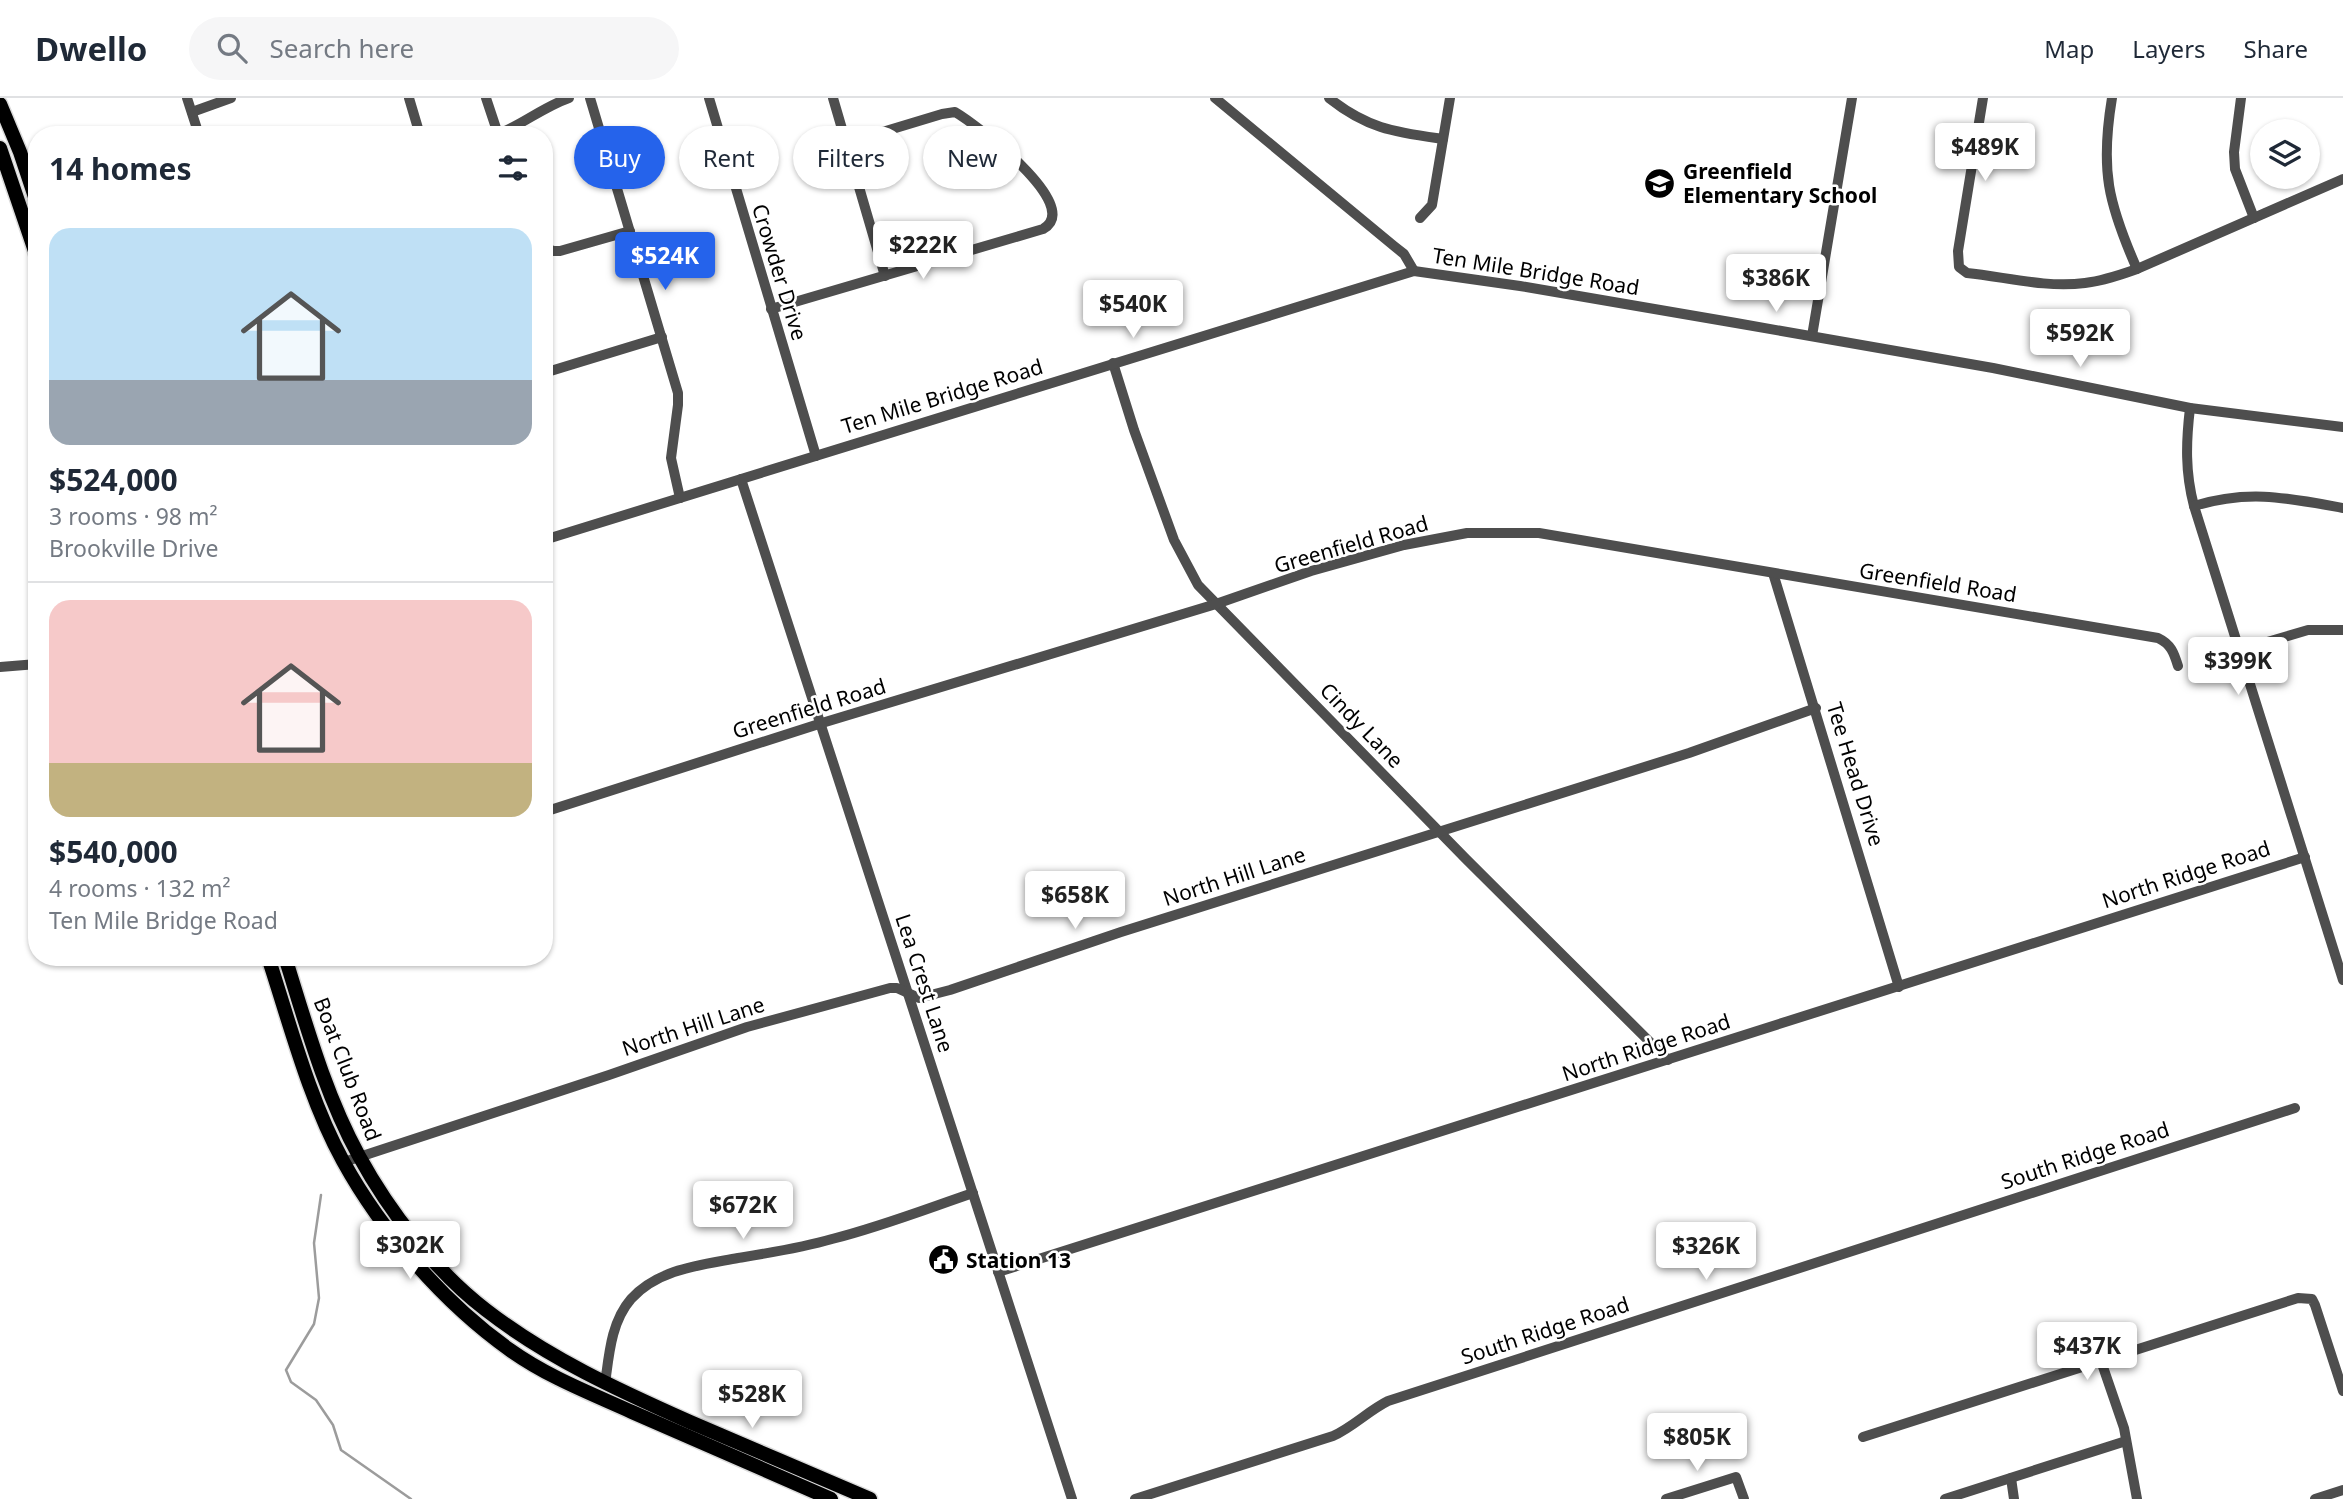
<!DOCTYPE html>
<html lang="en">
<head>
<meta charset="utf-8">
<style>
	:root { --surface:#fff; --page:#f6f6f7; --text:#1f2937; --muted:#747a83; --line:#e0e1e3; --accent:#2563eb }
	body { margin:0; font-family:"Noto Sans",sans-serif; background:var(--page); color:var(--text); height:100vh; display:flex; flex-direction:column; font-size:26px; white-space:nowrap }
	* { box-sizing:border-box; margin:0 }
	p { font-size:23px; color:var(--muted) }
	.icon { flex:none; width:38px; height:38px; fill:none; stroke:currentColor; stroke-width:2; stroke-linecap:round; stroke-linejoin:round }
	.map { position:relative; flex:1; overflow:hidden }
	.panel { position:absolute; left:28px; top:28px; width:525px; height:840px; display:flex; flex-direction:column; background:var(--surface); border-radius:28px; box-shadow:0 2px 5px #0004 }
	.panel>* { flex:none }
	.banner { position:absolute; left:574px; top:28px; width:665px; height:63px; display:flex; gap:14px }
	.tools { position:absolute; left:2250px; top:21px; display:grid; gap:14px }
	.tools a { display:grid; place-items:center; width:70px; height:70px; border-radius:50%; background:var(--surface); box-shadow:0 2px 5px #0004; font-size:35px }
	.price { position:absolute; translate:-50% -60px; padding:0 16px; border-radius:7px; background:#fff; color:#222; font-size:23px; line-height:46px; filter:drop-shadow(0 2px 4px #0008) }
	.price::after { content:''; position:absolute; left:50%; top:42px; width:21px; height:16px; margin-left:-10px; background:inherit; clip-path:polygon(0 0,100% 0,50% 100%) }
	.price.on { background:var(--accent); color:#fff }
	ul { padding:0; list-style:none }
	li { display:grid; align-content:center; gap:14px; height:371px; padding:0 21px }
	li+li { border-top:2px solid var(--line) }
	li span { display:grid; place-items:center; height:217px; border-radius:21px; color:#555 }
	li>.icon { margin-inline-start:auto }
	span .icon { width:126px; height:126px; fill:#fffc; stroke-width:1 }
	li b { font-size:30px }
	h2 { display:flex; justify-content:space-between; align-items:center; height:84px; padding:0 21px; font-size:30px }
	.pill { padding:0 24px; border-radius:32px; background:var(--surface); box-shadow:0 2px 5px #0004; font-size:24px; line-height:63px }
	.pill.on { background:var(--accent); color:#fff }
	header { display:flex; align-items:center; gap:42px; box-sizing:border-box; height:98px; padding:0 35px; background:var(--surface); border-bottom:2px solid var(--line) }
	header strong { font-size:33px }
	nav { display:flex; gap:38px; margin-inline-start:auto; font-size:24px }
	.search { width:490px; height:63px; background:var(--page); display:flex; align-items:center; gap:18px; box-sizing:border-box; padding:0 24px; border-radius:38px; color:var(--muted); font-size:26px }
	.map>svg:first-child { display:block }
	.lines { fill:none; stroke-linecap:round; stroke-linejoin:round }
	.stream { stroke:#9c9c9c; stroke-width:2.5 }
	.major-casing { stroke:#dbdbdb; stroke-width:17 }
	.minor { stroke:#4e4e4e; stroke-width:10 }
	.major { stroke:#000; stroke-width:14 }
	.labels { text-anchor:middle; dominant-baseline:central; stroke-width:5; stroke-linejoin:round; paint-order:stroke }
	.poi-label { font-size:21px; font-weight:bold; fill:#000; stroke:#fff; text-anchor:start }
	.street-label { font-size:21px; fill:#000; stroke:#fff }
</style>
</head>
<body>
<header>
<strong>Dwello</strong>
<div class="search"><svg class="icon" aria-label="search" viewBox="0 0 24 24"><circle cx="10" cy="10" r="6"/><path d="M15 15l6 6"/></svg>Search here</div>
<nav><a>Map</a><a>Layers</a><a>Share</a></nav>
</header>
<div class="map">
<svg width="2343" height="1401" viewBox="0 0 2343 1401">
	<rect width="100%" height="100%" fill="#fff"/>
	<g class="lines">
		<path class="stream" d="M321,1097L314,1145L319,1200L314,1226L286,1272L291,1284L316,1302L333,1327L341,1352L411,1401"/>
		<defs>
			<g id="major">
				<path d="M0,6L20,54L37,105"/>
				<path d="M0,50L37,159"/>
				<path d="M268,859C290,926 309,1001 343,1063C382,1134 444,1205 510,1252C548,1279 590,1295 632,1314C699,1343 765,1372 831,1401"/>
				<path d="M285,859C306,926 325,996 359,1058C389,1113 435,1173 486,1212C548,1260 618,1292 690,1324C750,1350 810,1375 870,1401"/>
			</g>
		</defs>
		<use href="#major" class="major-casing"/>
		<g class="minor">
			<path d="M187,0L199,37"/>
			<path d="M409,0L420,37"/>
			<path d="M486,0L498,36"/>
			<path d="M590,0L678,295V307L671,360L680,400"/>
			<path d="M709,0L816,358"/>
			<path d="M833,0L885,178"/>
			<path d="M1215,0L1394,148L1404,156L1414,173"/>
			<path d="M1329,0C1368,31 1395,34 1443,41"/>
			<path d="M1983,0L1958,153L1959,169L1967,175C2006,179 2045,190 2085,185C2103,183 2120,177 2137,171L2343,81"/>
			<path d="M2112,0C2100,72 2108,105 2137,171"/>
			<path d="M2241,0L2234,54L2235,71L2254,120"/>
			<path d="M192,14L231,0"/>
			<path d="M496,37C522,27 543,9 569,0"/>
			<path d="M1420,120L1432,107L1450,0"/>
			<path d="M544,150L554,153H560L630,133"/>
			<path d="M771,211L1043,131C1085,108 974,25 955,14L942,16L846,45"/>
			<path d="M1812,238L1852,0"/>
			<path d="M1113,265L1134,332L1174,442L1198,487L1466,761L1668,962"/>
			<path d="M544,275L662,239"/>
			<path d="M2190,310C2186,344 2185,374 2194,408L2343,882"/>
			<path d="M741,381L1072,1401"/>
			<path d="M2194,408C2249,391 2288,400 2343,410"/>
			<path d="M544,442L1414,173L1520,188L1736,225L1993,270L2190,310L2343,329"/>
			<path d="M1773,475L1899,889"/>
			<path d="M2240,552L2308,532H2343"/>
			<path d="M0,569L37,566"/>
			<path d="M544,714L822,625L1216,506L1311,473L1404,447L1467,435H1539L2158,540C2171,546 2174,555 2178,568"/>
			<path d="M344,1064L609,977L747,929L890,890H897L919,900L950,892L1121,834L1689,655L1816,610"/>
			<path d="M998,1174L2305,759"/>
			<path d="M2101,1263L2124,1330L2137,1401"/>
			<path d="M605,1286C609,1257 611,1224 631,1201C658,1171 701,1167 738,1160C769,1155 801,1150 832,1141C880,1129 926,1111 973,1095"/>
			<path d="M1863,1339L2298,1200L2312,1201L2315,1207L2343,1293"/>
			<path d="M2011,1380L2014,1401"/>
			<path d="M1135,1401L1333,1338C1353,1329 1368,1313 1388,1303L2295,1010"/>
			<path d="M1666,1401L1736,1379L1744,1401"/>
			<path d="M1945,1401L2126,1343"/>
			<path d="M2315,1401L2343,1392"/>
		</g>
		<use href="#major" class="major"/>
	</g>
	<defs>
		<symbol id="school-disc" viewBox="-11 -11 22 22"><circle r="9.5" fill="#000" stroke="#fff"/><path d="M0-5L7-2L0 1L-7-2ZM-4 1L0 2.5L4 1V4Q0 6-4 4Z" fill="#fff"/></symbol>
		<symbol id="civic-disc" viewBox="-11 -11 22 22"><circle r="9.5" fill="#000" stroke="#fff"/><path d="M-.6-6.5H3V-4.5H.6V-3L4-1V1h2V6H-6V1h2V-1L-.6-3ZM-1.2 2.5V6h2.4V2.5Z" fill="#fff"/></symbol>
	</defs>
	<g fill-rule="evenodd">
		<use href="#school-disc" x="1642" y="68" width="35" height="35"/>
		<use href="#civic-disc" x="926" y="1144" width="35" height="35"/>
	</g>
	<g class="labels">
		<g class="poi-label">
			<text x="1683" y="73">Greenfield<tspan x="1683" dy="24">Elementary School</tspan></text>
			<text x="966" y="1162">Station 13</text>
		</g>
		<g class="street-label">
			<text transform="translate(1536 173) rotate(9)">Ten Mile Bridge Road</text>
			<text transform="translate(780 174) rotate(73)">Crowder Drive</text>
			<text transform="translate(942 298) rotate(-17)">Ten Mile Bridge Road</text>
			<text transform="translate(1351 446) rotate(-16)">Greenfield Road</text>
			<text transform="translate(1938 484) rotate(9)">Greenfield Road</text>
			<text transform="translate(809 610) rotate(-17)">Greenfield Road</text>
			<text transform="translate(1362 627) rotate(46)">Cindy Lane</text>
			<text transform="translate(1856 676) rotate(73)">Tee Head Drive</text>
			<text transform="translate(2186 776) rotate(-18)">North Ridge Road</text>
			<text transform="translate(1234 778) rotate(-18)">North Hill Lane</text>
			<text transform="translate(925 885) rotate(72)">Lea Crest Lane</text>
			<text transform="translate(693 928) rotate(-18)">North Hill Lane</text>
			<text transform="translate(1646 949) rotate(-18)">North Ridge Road</text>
			<text transform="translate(348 971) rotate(69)">Boat Club Road</text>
			<text transform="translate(2085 1057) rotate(-18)">South Ridge Road</text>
			<text transform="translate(1545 1232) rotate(-18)">South Ridge Road</text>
		</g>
	</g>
</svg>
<div class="tools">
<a><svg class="icon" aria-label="layers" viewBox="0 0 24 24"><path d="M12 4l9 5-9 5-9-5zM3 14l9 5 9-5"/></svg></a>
</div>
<b class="price" style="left:1985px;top:85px">$489K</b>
<b class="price" style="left:923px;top:183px">$222K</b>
<b class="price on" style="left:665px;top:194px">$524K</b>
<b class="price" style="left:1776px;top:216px">$386K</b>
<b class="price" style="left:1133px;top:242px">$540K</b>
<b class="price" style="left:2080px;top:271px">$592K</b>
<b class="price" style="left:2238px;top:599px">$399K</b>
<b class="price" style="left:1075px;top:833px">$658K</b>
<b class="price" style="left:743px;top:1143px">$672K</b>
<b class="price" style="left:410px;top:1183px">$302K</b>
<b class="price" style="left:1706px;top:1184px">$326K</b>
<b class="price" style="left:2087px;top:1284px">$437K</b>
<b class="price" style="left:752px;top:1332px">$528K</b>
<b class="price" style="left:1697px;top:1375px">$805K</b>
<div class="banner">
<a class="pill on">Buy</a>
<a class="pill">Rent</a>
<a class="pill">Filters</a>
<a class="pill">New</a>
</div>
<section class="panel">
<h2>14 homes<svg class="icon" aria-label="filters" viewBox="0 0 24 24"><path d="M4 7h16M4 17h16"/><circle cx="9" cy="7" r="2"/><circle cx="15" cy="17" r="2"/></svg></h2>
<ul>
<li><span style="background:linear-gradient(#bfe0f5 70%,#9aa5b1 0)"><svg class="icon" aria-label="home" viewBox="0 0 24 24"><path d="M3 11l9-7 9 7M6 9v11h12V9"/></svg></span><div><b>$524,000</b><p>3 rooms · 98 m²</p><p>Brookville Drive</p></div></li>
<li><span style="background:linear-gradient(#f6c9c9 75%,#c2b280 0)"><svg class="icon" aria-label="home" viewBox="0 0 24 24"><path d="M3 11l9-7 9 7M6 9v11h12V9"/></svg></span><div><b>$540,000</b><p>4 rooms · 132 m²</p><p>Ten Mile Bridge Road</p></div></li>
</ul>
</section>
</div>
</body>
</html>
